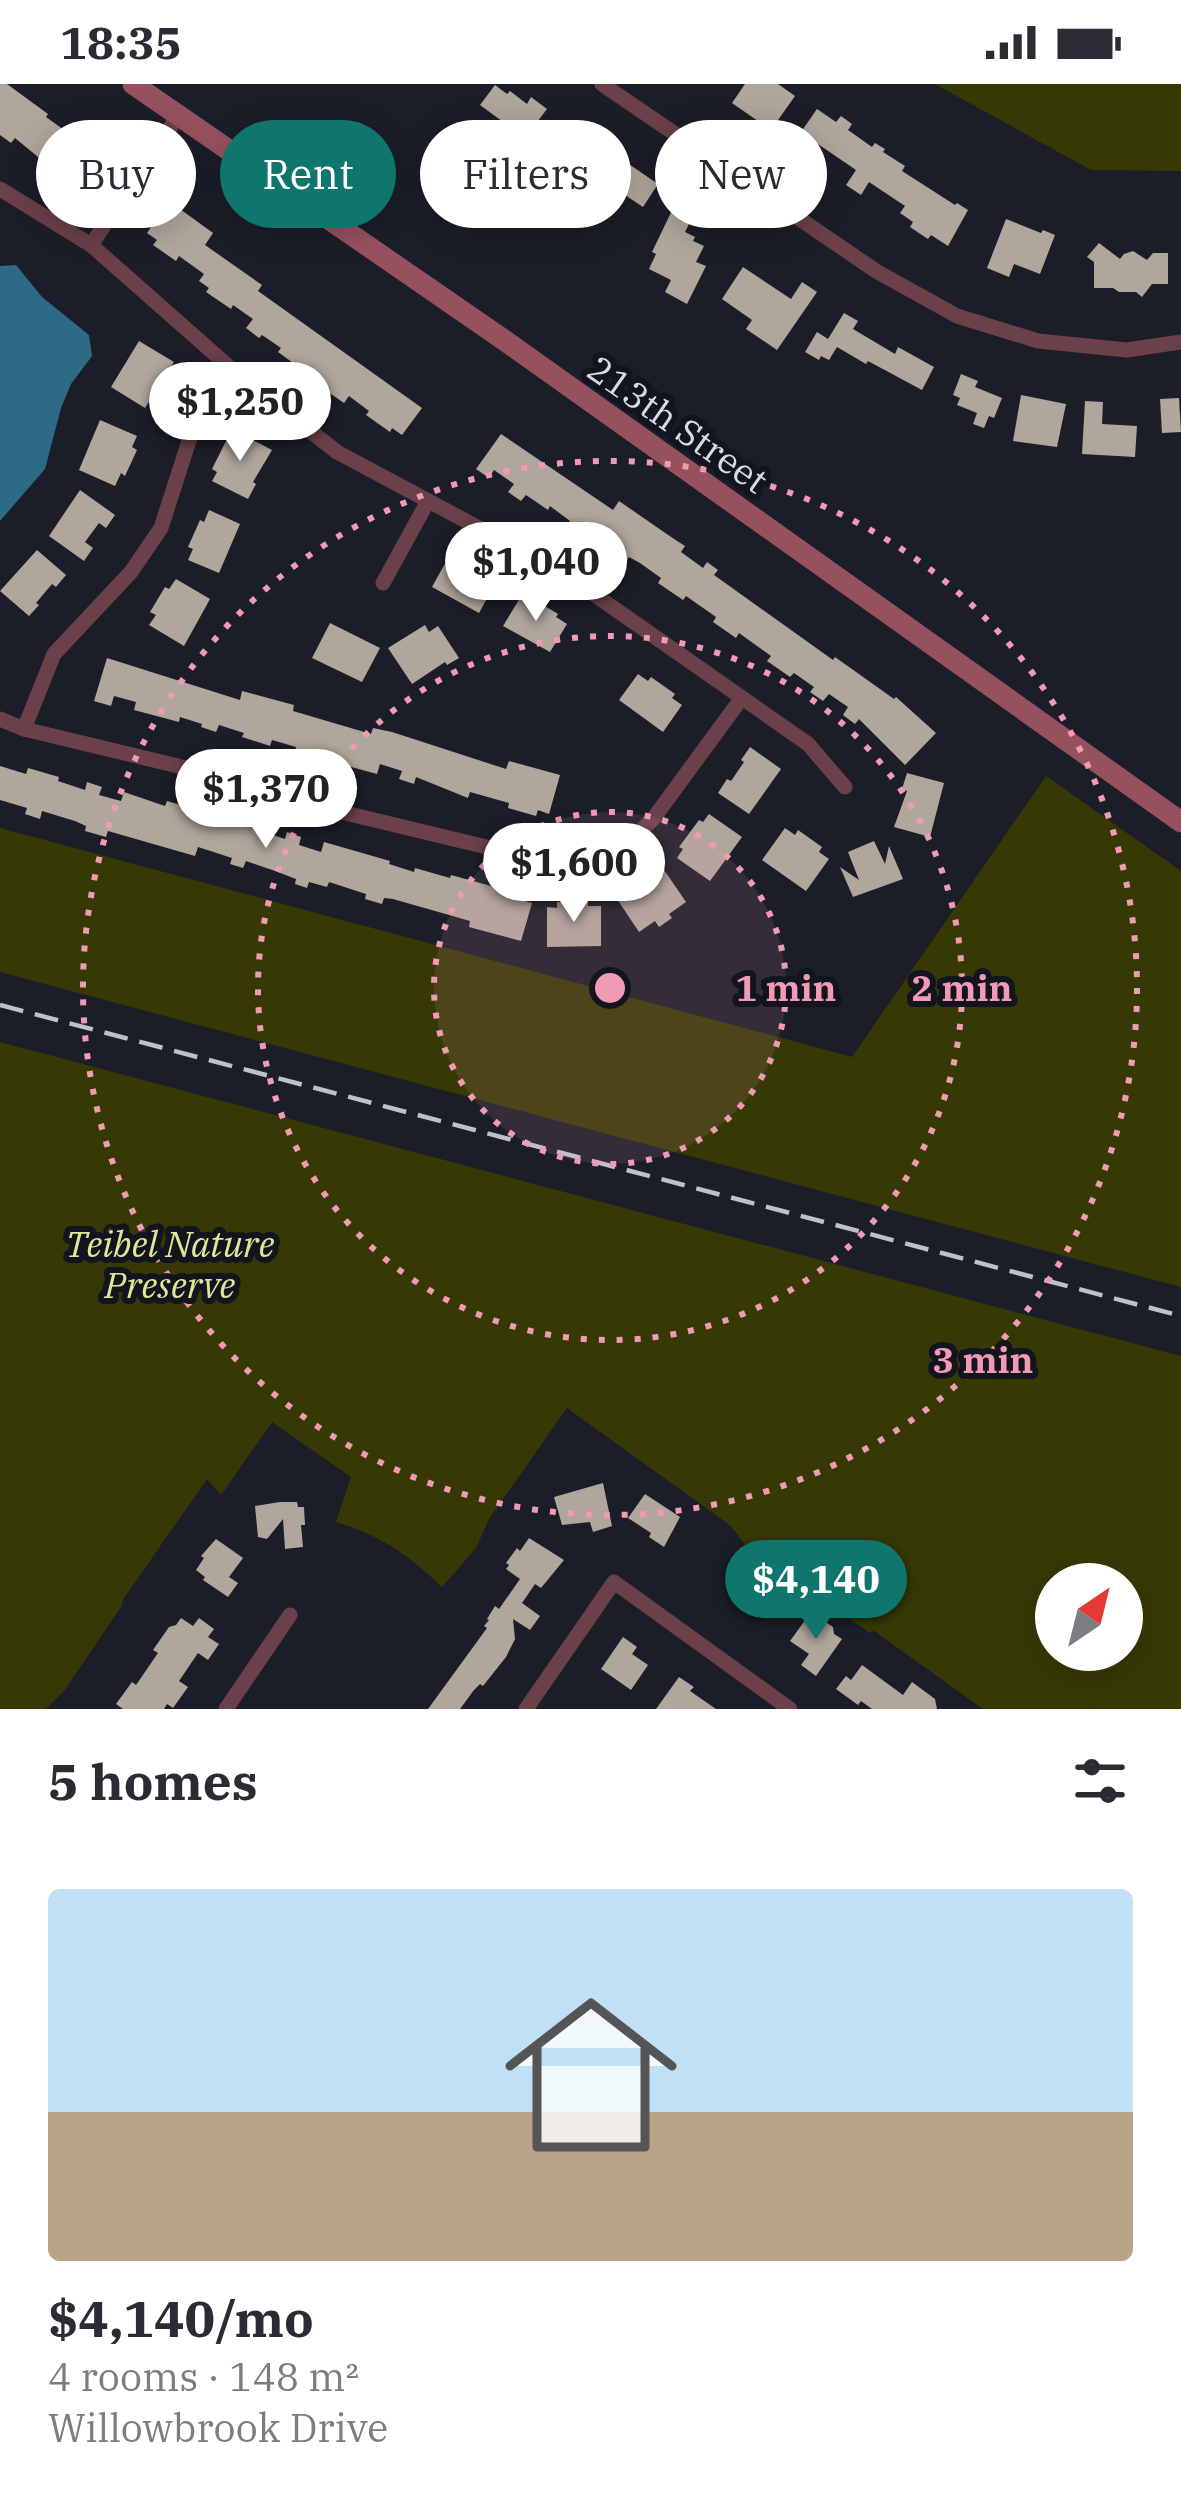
<!DOCTYPE html>
<html lang="en">
<head>
<meta charset="utf-8">
<style>
	:root { --surface:#fff; --page:#f7f7f7; --text:#2b2b33; --muted:#7c7c81; --line:#e1e1e2; --accent:#0f766e }
	body { margin:0; font-family:"IBM Plex Serif",serif; background:var(--page); color:var(--text); height:100vh; display:flex; flex-direction:column; font-size:45px; white-space:nowrap }
	* { box-sizing:border-box; margin:0 }
	p { font-size:39px; color:var(--muted) }
	.icon { flex:none; width:66px; height:66px; fill:none; stroke:currentColor; stroke-width:2; stroke-linecap:round; stroke-linejoin:round }
	.map { position:relative; height:1625px; overflow:hidden }
	.panel { display:flex; flex-direction:column; background:var(--surface); flex:1 }
	.panel>* { flex:none }
	.banner { position:absolute; left:36px; top:36px; width:1110px; height:108px; display:flex; gap:24px }
	.needle { width:78px; rotate:35deg }
	.tools { position:absolute; left:1035px; top:1479px; display:grid; gap:24px }
	.tools a { display:grid; place-items:center; width:108px; height:108px; border-radius:50%; background:var(--surface); box-shadow:0 6px 30px #0003; font-size:60px }
	.price { position:absolute; translate:-50% -102px; padding:0 27px; border-radius:42px; background:#fff; color:#222; font-size:39px; line-height:78px; filter:drop-shadow(0 3px 6px #0008) }
	.price::after { content:''; position:absolute; left:50%; top:72px; width:36px; height:27px; margin-left:-18px; background:inherit; clip-path:polygon(0 0,100% 0,50% 100%) }
	.price.on { background:var(--accent); color:#fff }
	ul { padding:0; list-style:none }
	li { display:grid; align-content:center; gap:24px; height:636px; padding:0 48px }
	li+li { border-top:3px solid var(--line) }
	li span { display:grid; place-items:center; height:372px; border-radius:12px; color:#555 }
	li>.icon { margin-inline-start:auto }
	span .icon { width:216px; height:216px; fill:#fffc; stroke-width:1 }
	li b { font-size:51px }
	h2 { display:flex; justify-content:space-between; align-items:center; height:144px; padding:0 48px; font-size:51px }
	.chip { padding:0 42px; border-radius:54px; background:var(--surface); box-shadow:0 6px 30px #0003; font-size:42px; line-height:108px }
	.chip.on { background:var(--accent); color:#fff }
	.status { display:flex; justify-content:space-between; align-items:center; height:84px; padding:0 60px; background:var(--surface); direction:ltr }
	.status svg { height:33px; fill:currentColor }
	.map>svg:first-child { display:block }
	.green { fill:#373905; fill-rule:evenodd }
	.water { fill:#2d6a85 }
	.building { fill:#b1a69c }
	.lines { fill:none; stroke-linecap:round; stroke-linejoin:round }
	.street { stroke:#6b4048; stroke-width:15 }
	.secondary { stroke:#96515f; stroke-width:21 }
	.rail { stroke:#bfc1c9; stroke-width:4.5; stroke-dasharray:24 12; stroke-linecap:butt }
	.ring { fill:none; stroke:#f19ab3; stroke-width:6; stroke-dasharray:6 12 }
	.labels { text-anchor:middle; dominant-baseline:central; stroke-width:12; stroke-linejoin:round; paint-order:stroke }
	.street-label { font-size:36px; fill:#d9dbe3; stroke:#12151f }
	.park-label { font-size:36px; font-style:italic; fill:#e1e794; stroke:#12151f }
	.centre { fill:#f19ab3; stroke:#12151f; stroke-width:6 }
	.ring-label { font-size:36px; text-anchor:middle; font-weight:bold; fill:#f19ab3; stroke:#12151f; stroke-width:12; stroke-linejoin:round; paint-order:stroke }
</style>
</head>
<body>
<div class="status"><b>18:35</b><svg viewBox="0 0 49 12"><path d="M0 12V9h3v3zM5 12V6h3v6zM10 12V3h3v9zM15 12V0h3v12zM26 1h20v11H26zM47 4h2v5h-2z"/></svg></div>
<div class="map">
<svg width="1181" height="1625" viewBox="0 0 1181 1625">
	<rect width="100%" height="100%" fill="#1b1e28"/>
	<g class="green">
		<path d="M935,0H1181V87L1091,86Z"/>
		<path d="M1046,692L1181,787V1203L0,888V744L852,973Z"/>
		<path d="M0,958L1181,1272V1625H983L873,1546L870,1549L749,1466L731,1442L567,1324L489,1435L476,1464L442,1503C407,1470 382,1452 336,1438L351,1393L272,1338L221,1411L207,1395L124,1514L121,1523L64,1607L46,1625H0ZM1056,1500H1122V1566H1056Z"/>
	</g>
	<path class="water" d="M16,181L42,213L89,251L92,272L71,300L61,324L45,385L0,437V182Z"/>
	<g class="building">
		<path d="M0,0H7L48,30L46,33L103,74L81,105L68,96L71,92L52,78L49,82L15,54L11,59L0,51Z"/>
		<path d="M745,0H778L795,12L771,46L732,19Z"/>
		<path d="M495,1L507,10L510,7L527,20L531,13L547,25L525,54L480,21Z"/>
		<path d="M817,25L836,38L841,32L852,40L848,46L872,63L875,59L885,65L883,68L905,82L902,87L955,121L957,119L968,126L948,162L931,151L928,155L910,143L913,138L900,129L905,122L869,98L861,111L846,101L856,86L815,58L806,70L792,61Z"/>
		<path d="M573,47L594,61L575,90L545,70L560,48L568,54Z"/>
		<path d="M617,72L658,100L643,123L619,107L614,116L603,108L614,92L607,87Z"/>
		<path d="M677,116L696,126L685,148L695,153L693,157L704,162L696,178L706,182L687,220L665,208L671,196L649,185L656,170L652,168Z"/>
		<path d="M169,117L213,149L205,161L262,201L258,207L422,324L402,351L392,344L390,348L366,331L369,327L349,312L344,319L298,287L300,284L278,268L281,264L262,251L259,254L246,244L253,235L233,221L231,225L206,208L209,204L199,197L204,190L179,172L176,177L153,161L157,156L147,149Z"/>
		<path d="M1006,135L1041,149L1043,146L1055,151L1040,190L1014,180L1009,193L987,184Z"/>
		<path d="M1099,159L1120,175L1124,170L1133,167L1147,176L1153,169H1168V200H1152L1142,213L1136,208H1119L1113,204H1094V178L1087,173Z"/>
		<path d="M743,183L791,215L802,198L817,208L777,266L746,245L752,236L722,215Z"/>
		<path d="M844,229L858,237L853,245L895,270L898,263L934,283L922,306L868,277L866,280L837,263L829,276L821,272L819,276L805,268L817,248L828,255Z"/>
		<path d="M139,257L174,278L167,288L172,291L157,316L152,313L145,324L111,303Z"/>
		<path d="M961,290L978,297L975,303L1002,314L994,334L989,332L984,344L973,340L977,329L957,321L960,314L953,311Z"/>
		<path d="M1021,311L1066,320L1057,363L1013,357Z"/>
		<path d="M1179,314L1181,348L1162,349L1160,315Z"/>
		<path d="M1085,317L1103,318L1102,340L1137,342L1135,373L1082,370Z"/>
		<path d="M100,336L137,352L132,363L137,366L125,392L121,389L115,402L79,386Z"/>
		<path d="M236,347L272,366L253,398L256,400L248,415L212,397L217,388L212,385L226,357L230,359Z"/>
		<path d="M501,350L613,426L619,417L674,455L685,462L681,468L703,484L707,478L718,486L714,491L833,576L835,573L894,615L896,613L936,649L905,681L859,635L855,640L843,631L848,623L829,610L823,617L810,608L814,603L794,589L790,593L767,577L771,572L739,549L736,554L713,538L716,533L686,512L683,516L658,499L661,494L640,479L629,473L626,478L602,461L606,457L585,442L580,450L567,441L570,437L550,422L548,426L526,411L521,417L508,408L514,400L494,386L489,394L476,385Z"/>
		<path d="M80,406L115,431L106,444L99,439L85,458L93,464L84,477L49,452Z"/>
		<path d="M209,426L240,440L219,489L188,476L193,465L188,463L200,436L204,438Z"/>
		<path d="M37,466L66,491L56,503L52,500L36,519L39,521L29,532L0,507Z"/>
		<path d="M448,474L456,479L459,474L486,490L484,494L495,500L479,529L432,503Z"/>
		<path d="M176,495L210,515L184,562L149,541L156,531L150,528L165,503L169,505Z"/>
		<path d="M520,514L529,519L532,514L558,530L556,533L567,540L550,568L503,542Z"/>
		<path d="M330,539L380,564L362,598L312,574Z"/>
		<path d="M425,541L429,548L438,542L459,574L447,581L445,578L412,600L388,564Z"/>
		<path d="M107,574L240,616L242,607L257,611L294,621L293,627L371,650L373,644L392,648L506,685L509,677L560,691L549,730L538,726L536,732L508,724L509,719L470,708L468,714L416,693L414,700L399,695L402,687L380,680L377,690L333,678L335,674L313,668L311,673L295,668L296,663L272,656L270,662L242,653L244,649L219,641L216,648L201,643L202,640L180,633L179,638L134,626L136,618L114,612L111,622L94,617Z"/>
		<path d="M638,590L648,597L651,593L675,610L672,614L682,621L663,648L619,616Z"/>
		<path d="M750,663L781,685L749,730L718,709L727,695L731,697L744,678L741,676Z"/>
		<path d="M0,682L26,690L28,684L59,693L58,697L85,706L87,698L102,703L99,711L121,717L124,708L165,722L167,717L195,725L194,729L221,738L230,739L232,733L262,743L261,747L285,755L287,748L301,753L299,761L321,768L324,758L390,777L389,780L414,788L415,784L450,794L451,791L491,802L520,811L519,815L532,819L521,857L469,843L470,837L393,815L384,814L382,820L365,815L366,810L329,798L327,803L309,798L307,804L295,800L296,795L275,787L246,777L243,784L230,780L232,774L198,763L195,772L108,747L106,753L85,747L86,742L75,737L42,727L40,735L25,730L27,724L0,716Z"/>
		<path d="M907,689L944,699L930,753L894,743L907,707L902,705Z"/>
		<path d="M709,730L742,753L710,797L677,774L683,765L679,763L699,736L703,738Z"/>
		<path d="M785,744L795,751L798,746L822,763L819,768L829,775L806,807L762,776Z"/>
		<path d="M874,757L885,780L889,762L903,795L853,813L840,783L859,796L848,768Z"/>
		<path d="M662,783L686,818L669,830L672,834L659,843L655,837L639,848L615,812L629,803L635,811L654,799L649,792Z"/>
		<path d="M557,818H588V822H601V862L547,863V823L557,824Z"/>
		<path d="M603,1399L612,1442L593,1448L590,1438L562,1441L554,1413Z"/>
		<path d="M645,1410L680,1433L664,1463L649,1453L651,1449L628,1434Z"/>
		<path d="M280,1418H297L298,1423H304L305,1441H301L303,1463L285,1465L283,1435L267,1455L258,1453L255,1422Z"/>
		<path d="M529,1454L564,1476L541,1504L535,1500L522,1519L540,1532L530,1546L513,1535L515,1555L506,1573L483,1602L480,1600L474,1606L460,1625H428L487,1544L484,1542L489,1536L487,1535L495,1522L499,1525L520,1495L506,1485L509,1481L506,1479L517,1464L520,1467Z"/>
		<path d="M216,1455L243,1474L229,1493L238,1499L228,1513L203,1496L205,1493L196,1486L204,1474L201,1472Z"/>
		<path d="M811,1528L833,1543L834,1550L842,1555L816,1592L801,1581L809,1570L790,1557Z"/>
		<path d="M181,1534L193,1542L199,1534L214,1545L208,1553L219,1560L208,1576L198,1569L179,1597L188,1603L173,1624L167,1620L164,1625H123L116,1620L132,1598L136,1601L158,1569L153,1566L169,1543L176,1541Z"/>
		<path d="M623,1553L637,1563L632,1570L648,1581L631,1606L601,1585Z"/>
		<path d="M862,1581L903,1611L912,1598L935,1615L937,1625H872L861,1617L858,1621L836,1605L846,1592L851,1596Z"/>
		<path d="M679,1593L694,1603L690,1607L716,1625H656Z"/>
	</g>
	<g class="lines">
		<g class="street">
			<path d="M602,0L876,187L957,232L1038,257L1127,266L1181,258"/>
			<path d="M0,105L91,161L235,288L337,368L565,490L808,660L845,703"/>
			<path d="M91,161L178,32"/>
			<path d="M383,499L428,417"/>
			<path d="M0,635L24,645L174,681L341,728L545,777L606,780L653,735L741,615"/>
			<path d="M24,645L54,570L131,488L161,444L195,338L235,288"/>
			<path d="M226,1625L290,1531"/>
			<path d="M526,1625L614,1498L790,1625"/>
		</g>
		<path class="secondary" d="M133,0L504,256L1181,738"/>
		<path class="rail" d="M0,921L1181,1232"/>
	</g>
	<circle cx="610" cy="904" r="176" fill="#f19ab3" fill-opacity=".12"/>
	<g class="ring">
		<circle cx="610" cy="904" r="176"/>
		<circle cx="610" cy="904" r="352"/>
		<circle cx="610" cy="904" r="527"/>
	</g>
	<g class="labels">
		<g class="street-label">
			<text transform="translate(678 340) rotate(35)">213th Street</text>
		</g>
		<g class="park-label">
			<text x="170" y="1159">Teibel Nature<tspan x="170" dy="41">Preserve</tspan></text>
		</g>
	</g>
	<circle cx="610" cy="904" r="18" class="centre"/>
	<g class="ring-label">
		<text x="786" y="917">1 min</text>
		<text x="962" y="917">2 min</text>
		<text x="983" y="1289">3 min</text>
	</g>
</svg>
<div class="tools">
<a><svg class="needle" viewBox="-14 -14 28 28"><path d="M0-13l5 13h-10z" fill="#e53935"/><path d="M0 13l5-13h-10z" fill="#7c7c81"/></svg></a>
</div>
<b class="price" style="left:240px;top:380px">$1,250</b>
<b class="price" style="left:536px;top:540px">$1,040</b>
<b class="price" style="left:266px;top:767px">$1,370</b>
<b class="price" style="left:574px;top:841px">$1,600</b>
<b class="price on" style="left:816px;top:1558px">$4,140</b>
<div class="banner">
<a class="chip">Buy</a>
<a class="chip on">Rent</a>
<a class="chip">Filters</a>
<a class="chip">New</a>
</div>
</div>
<section class="panel">
<h2>5 homes<svg class="icon" aria-label="filters" viewBox="0 0 24 24"><path d="M4 7h16M4 17h16"/><circle cx="9" cy="7" r="2"/><circle cx="15" cy="17" r="2"/></svg></h2>
<ul>
<li><span style="background:linear-gradient(#bfe0f5 60%,#b9a48a 0)"><svg class="icon" aria-label="home" viewBox="0 0 24 24"><path d="M3 11l9-7 9 7M6 9v11h12V9"/></svg></span><div><b>$4,140/mo</b><p>4 rooms · 148 m²</p><p>Willowbrook Drive</p></div></li>
</ul>
</section>
</body>
</html>
